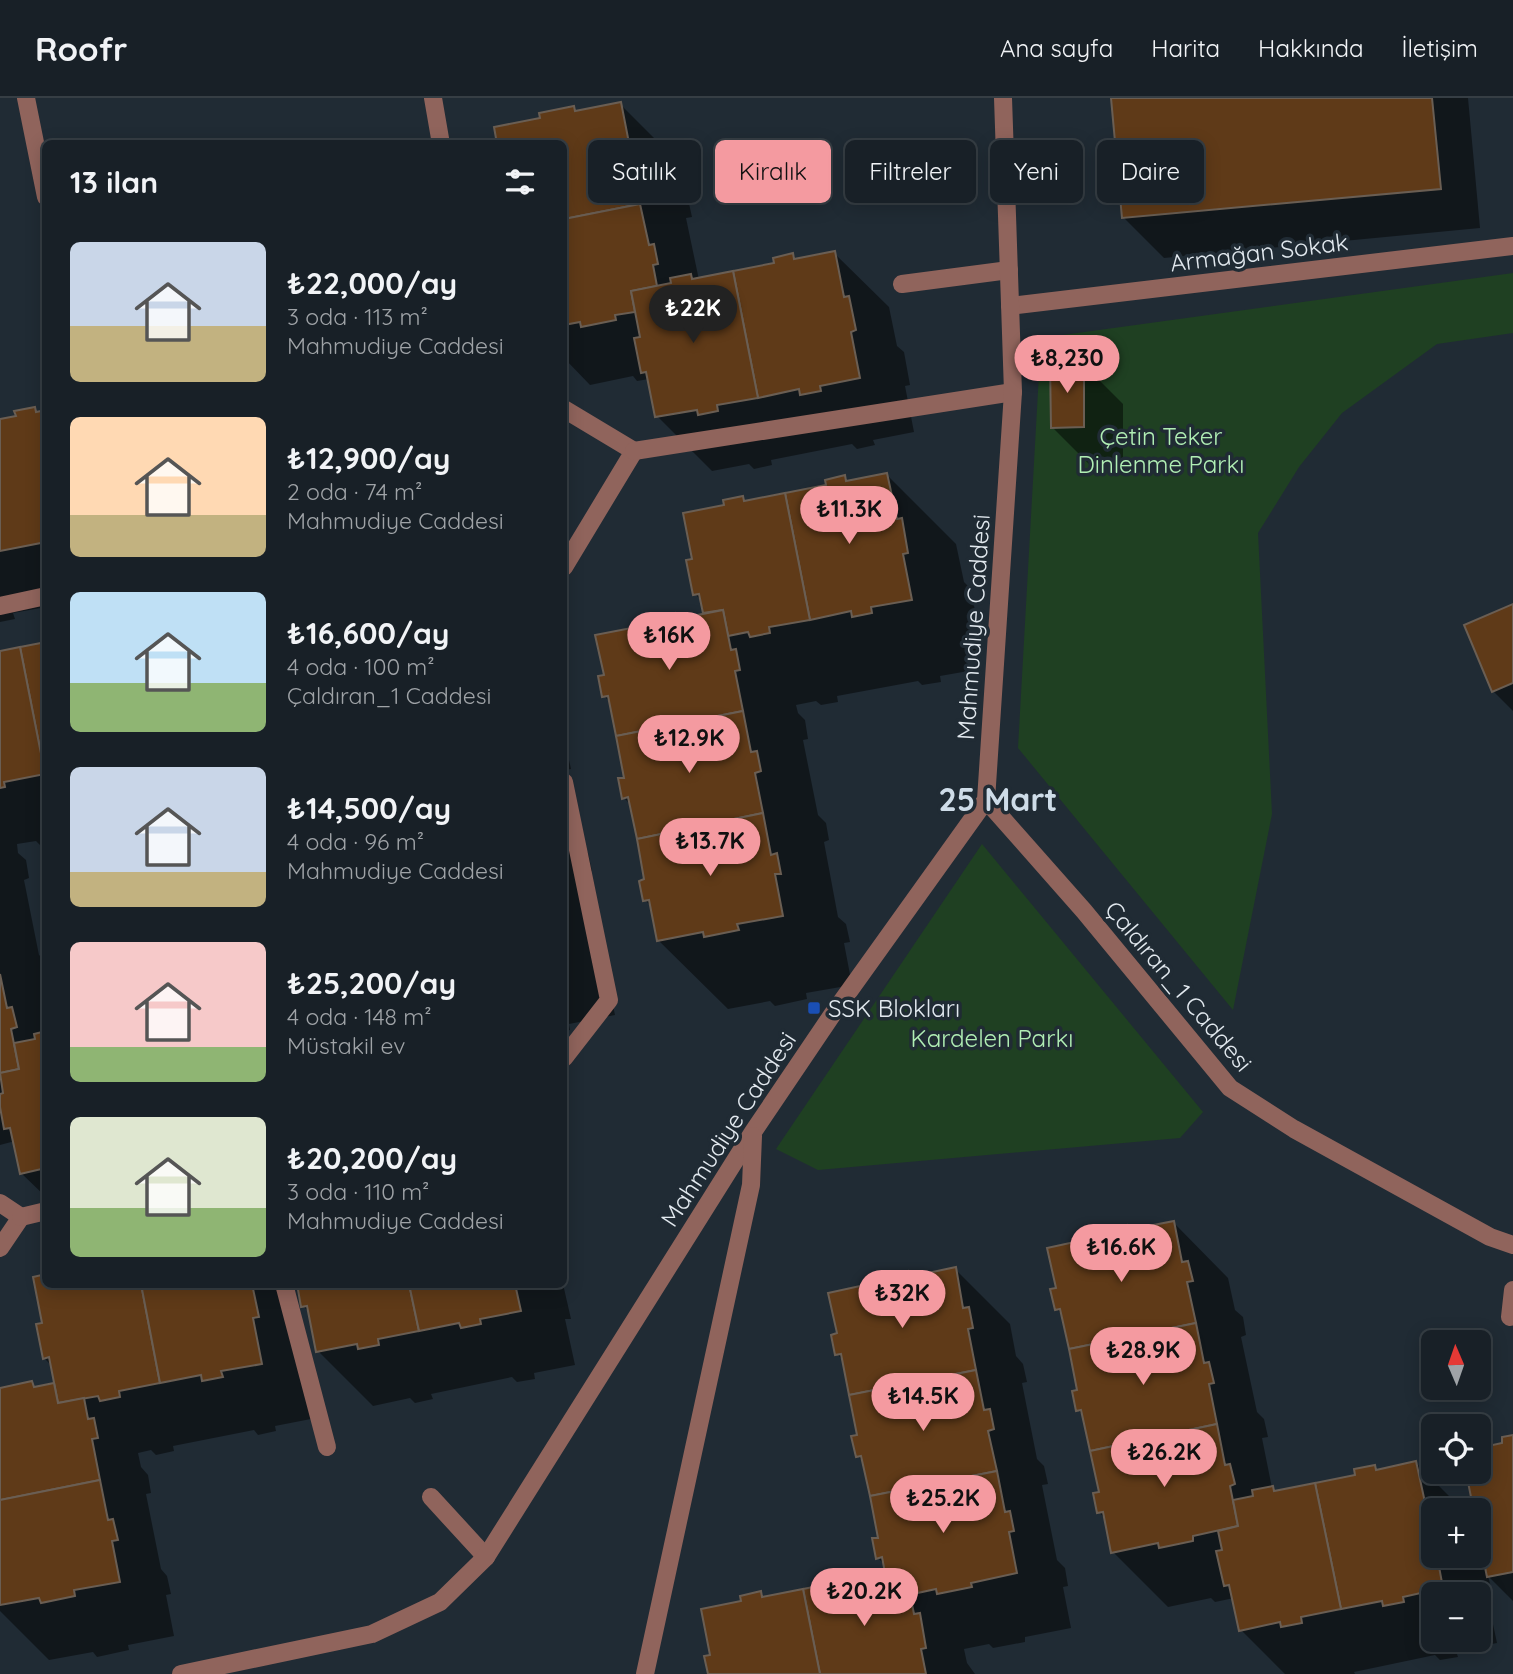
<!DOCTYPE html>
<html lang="tr">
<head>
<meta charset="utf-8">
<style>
	:root { --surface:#182027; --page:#252d33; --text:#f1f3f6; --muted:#9fa3a7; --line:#363e44; --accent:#f49aa0 }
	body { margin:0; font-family:Quicksand,sans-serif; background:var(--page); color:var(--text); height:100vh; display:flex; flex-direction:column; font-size:26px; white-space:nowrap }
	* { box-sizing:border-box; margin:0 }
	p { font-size:23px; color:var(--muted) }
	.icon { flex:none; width:38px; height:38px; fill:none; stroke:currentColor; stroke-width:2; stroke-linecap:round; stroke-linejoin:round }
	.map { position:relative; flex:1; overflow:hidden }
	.details { position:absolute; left:42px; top:42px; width:525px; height:1148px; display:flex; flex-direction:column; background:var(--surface); border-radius:10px; box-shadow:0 4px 18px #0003,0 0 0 2px var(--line) }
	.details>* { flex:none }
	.top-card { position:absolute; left:588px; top:42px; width:665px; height:63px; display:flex; gap:14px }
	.needle { width:46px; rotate:358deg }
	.buttons { position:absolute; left:1421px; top:1232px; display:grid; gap:14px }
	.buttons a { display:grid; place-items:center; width:70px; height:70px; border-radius:10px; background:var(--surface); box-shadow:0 4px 18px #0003,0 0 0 2px var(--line); font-size:35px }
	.price { position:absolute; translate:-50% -60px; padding:0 16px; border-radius:24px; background:var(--accent); color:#111; font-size:23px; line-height:46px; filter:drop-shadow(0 2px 4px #0008) }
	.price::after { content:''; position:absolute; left:50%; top:42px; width:21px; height:16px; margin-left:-10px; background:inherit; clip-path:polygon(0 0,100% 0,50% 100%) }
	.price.on { background:#222; color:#fff }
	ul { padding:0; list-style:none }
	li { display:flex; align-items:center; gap:21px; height:175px; padding:0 28px }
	li span { display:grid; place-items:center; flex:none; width:196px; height:140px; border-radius:10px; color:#555 }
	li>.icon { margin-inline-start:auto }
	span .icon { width:84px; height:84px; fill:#fffc; stroke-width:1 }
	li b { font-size:30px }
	h2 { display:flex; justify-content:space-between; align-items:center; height:84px; padding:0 28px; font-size:30px }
	.pill { padding:0 24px; border-radius:10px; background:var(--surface); box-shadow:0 4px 18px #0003,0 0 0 2px var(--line); font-size:24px; line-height:63px }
	.pill.on { background:var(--accent); color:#111 }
	header { display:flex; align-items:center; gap:42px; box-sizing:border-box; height:98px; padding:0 35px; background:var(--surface); border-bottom:2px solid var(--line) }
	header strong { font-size:33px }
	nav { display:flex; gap:38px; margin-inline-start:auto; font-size:24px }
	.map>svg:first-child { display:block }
	.green { fill:#1f4022 }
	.shadow { fill:#0007; fill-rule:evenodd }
	.building { fill:#5f3a18; stroke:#6a5e53; stroke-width:2 }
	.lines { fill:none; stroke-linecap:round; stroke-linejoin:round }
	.minor { stroke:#90645c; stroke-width:18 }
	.transit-dot { fill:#1a4fb4; stroke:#202b34; stroke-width:2.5 }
	.labels { text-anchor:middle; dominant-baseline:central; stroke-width:7; stroke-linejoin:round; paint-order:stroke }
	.street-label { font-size:24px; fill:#e2e9ef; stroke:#202b34 }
	.park-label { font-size:24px; fill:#b0eeb4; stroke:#202b34 }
	.poi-label { font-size:24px; fill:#e2e9ef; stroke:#202b34; text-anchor:start }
	.district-label { font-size:32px; font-weight:bold; fill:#cedce8; stroke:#202b34 }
</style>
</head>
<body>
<header>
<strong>Roofr</strong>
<nav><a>Ana sayfa</a><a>Harita</a><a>Hakkında</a><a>İletişim</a></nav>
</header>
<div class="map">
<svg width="1513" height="1576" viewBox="0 0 1513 1576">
	<rect width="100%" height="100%" fill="#202b34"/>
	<g class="green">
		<path d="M1513,175V235L1437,246L1342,315L1299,369L1258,435L1272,716L1233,912L1018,650L1041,240Z"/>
		<path d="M982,746L1203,1014L1180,1040L818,1072L776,1051Z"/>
	</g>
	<g class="shadow">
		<path d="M1113,0H1468L1480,130L1164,160L1124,120Z"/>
		<path d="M620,6L675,61L682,94L688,101L692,119L686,120L699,182L776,166L793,157L797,162L834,155L889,209L897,248L904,254L910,287L905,288L914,334L873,342L875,347L857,351L852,346L771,362L772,367L754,371L749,366L712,373L657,318L649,281L637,283L633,278L590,287L564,260V46L542,21L573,10L577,14Z"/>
		<path d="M1083,266L1123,306V368L1092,369L1052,329Z"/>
		<path d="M34,311L39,315L46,314V509L13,515L15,521L0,524V323L18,319Z"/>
		<path d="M887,377L956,446L964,484L971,491L977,524L971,525L980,571L940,578L941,584L922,587L918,583L837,598L838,604L821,607L816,603L796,607L798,615L805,622L808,641L803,642L818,717L826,725L829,742L824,744L838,819L846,826L850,844L844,845L852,887L806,895L807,901L775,908L770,903L728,911L658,842L652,809L645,802L646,782L632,708L624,700L626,681L611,605L604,598L606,579L644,529L675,517L680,522L705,516L702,503L695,496L694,462L726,409L743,400L747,404L828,389L844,379L849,384Z"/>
		<path d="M1513,508V613L1493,593Z"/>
		<path d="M46,546V747L41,748L36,743L17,746L18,755L26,762L29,780L24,782L39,857L46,863V1099L21,1075L15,1043L0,1047V555Z"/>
		<path d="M564,649L567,653L571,671L565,672L581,748L588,755L592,773L586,775L615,917L569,926L570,932L564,933Z"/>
		<path d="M1174,1125L1228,1180L1235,1212L1243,1219L1246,1237L1241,1239L1257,1314L1264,1321L1268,1339L1262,1340L1272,1390L1277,1394L1357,1378L1374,1369L1379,1374L1416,1365L1463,1412H1433V1458H1479L1486,1466L1479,1439V1412H1469L1467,1401L1473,1400L1468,1374H1479V1351L1504,1347L1513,1338V1503L1488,1478L1493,1497L1487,1498L1497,1545L1456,1553L1458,1559L1440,1562L1435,1557L1354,1574L1355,1576H1285L1241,1532L1234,1500L1215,1504L1211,1500L1168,1509L1113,1454L1106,1422L1099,1414L1101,1395L1085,1319L1078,1312L1079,1293L1063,1218L1057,1211L1058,1192L1095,1141L1126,1129L1131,1134ZM1433,1496H1479V1542H1433Z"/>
		<path d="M955,1171L1010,1226L1016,1258L1023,1266L1027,1284L1022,1285L1037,1361L1044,1368L1048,1386L1042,1387L1057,1462L1065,1470L1068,1488L1063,1489L1071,1530L1025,1539V1544L993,1550L989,1546L964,1551L967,1565L975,1576H710L712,1558L743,1504L760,1495L765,1500L845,1484L862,1474L868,1480L886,1476L885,1467L878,1460L880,1441L864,1365L858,1358L859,1339L844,1263L837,1256L839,1236L876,1187L908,1175L913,1180Z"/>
		<path d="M46,1186H283L316,1320L275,1328L276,1333L258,1337L254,1332L173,1348L174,1353L156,1357L151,1352L138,1355L141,1369L148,1377L151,1395L146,1396L161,1471L167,1478L171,1496L166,1497L174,1538L128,1547L129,1552L97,1559L93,1554L49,1562L0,1513V1291L32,1285L37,1290L56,1287L52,1268L44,1260Z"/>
		<path d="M299,1186H563L571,1221H565L575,1267L534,1275L535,1281L517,1284L512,1279L431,1296L433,1301L415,1305L410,1300L373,1308L318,1253L311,1216L303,1208Z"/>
	</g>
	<g class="building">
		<path d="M1111,0H1432L1441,91L1122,120Z"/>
		<path d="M621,4L629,45L634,44L638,65L633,66L640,106L564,121V46H497L494,29L540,20L539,15L574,8L575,13Z"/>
		<path d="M640,106L649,147L654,146L658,166L653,167L657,188L631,193L635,214L615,217L616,222L581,229L580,224L564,227V121Z"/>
		<path d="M835,153L844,199L849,198L856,232L851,234L860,280L820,288L821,293L800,297L799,291L758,300L733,173L774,165L773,160L793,155L794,161Z"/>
		<path d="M733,173L758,300L717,307L718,313L698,317L697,312L655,319L646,274L641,275L634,240L640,239L631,193L671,185L670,180L691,176L692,181Z"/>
		<path d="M1084,264V329L1051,330L1050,265Z"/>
		<path d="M35,309L36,314L46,312V450H42L41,445L0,453V321L16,318L14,313Z"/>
		<path d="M887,375L897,421L902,420L908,455L903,456L912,502L871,509L872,515L852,519L851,513L810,522L785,395L826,387L825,382L845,377L846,383Z"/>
		<path d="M785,395L810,522L769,529L770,535L750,539L748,534L728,538L723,512L703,515L699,496L693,497L686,462L692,461L683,415L724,407L723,402L743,398L744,403Z"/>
		<path d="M1513,506V585L1492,594L1464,527Z"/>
		<path d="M723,512L731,552L736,551L740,572L735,573L743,613L616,638L608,598L602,599L598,578L604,577L595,537L642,528L641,522L675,515L677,521Z"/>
		<path d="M46,544V675L45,676L20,549Z"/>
		<path d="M20,549L45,676L4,684L5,689L0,690V553Z"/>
		<path d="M743,613L751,654L757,653L761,673L755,675L763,715L637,741L628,699L622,701L618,680H624L616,638Z"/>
		<path d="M763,715L771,757L777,755L781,776H775L783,818L737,826L739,832L704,839L703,834L657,843L649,802L643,803L639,783L644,781L637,741Z"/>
		<path d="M0,876L7,910L12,909L17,929L11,931L19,971L0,975Z"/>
		<path d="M46,933V1070L20,1076L10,1030L4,1031L0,1009V996L3,995L0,975L19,971L14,945L35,941L34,936Z"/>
		<path d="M1174,1123L1182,1164L1188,1163L1193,1183L1187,1184L1196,1225L1069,1251L1060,1211L1055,1212L1050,1191L1056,1190L1047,1150L1093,1140V1134L1127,1127L1128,1132Z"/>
		<path d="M956,1169L963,1210L969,1209L973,1230L968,1231L976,1272L849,1297L841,1256L835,1257L831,1237L837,1235L828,1195L874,1185V1180L908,1173L909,1179Z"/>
		<path d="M46,1176V1186H141L160,1285L119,1293L120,1299L100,1303L98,1298L58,1305L49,1259L43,1261L36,1226L42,1225L33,1179Z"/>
		<path d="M141,1186H252L259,1219L253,1220L262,1266L221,1273L223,1279L202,1283L201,1277L160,1285Z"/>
		<path d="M297,1186H409L419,1233L378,1241L379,1247L358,1251L357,1246L316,1254L307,1208L301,1209Z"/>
		<path d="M409,1186H515L521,1213L480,1221L481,1226L461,1230L459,1225L419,1233Z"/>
		<path d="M1196,1225L1204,1265L1209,1264L1214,1285L1209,1286L1217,1326L1090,1353L1081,1312L1076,1313L1072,1293L1077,1292L1069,1251Z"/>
		<path d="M976,1272L984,1312L990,1311L994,1331L988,1333L997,1373L870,1398L861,1358L856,1359L851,1338L857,1337L849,1297Z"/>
		<path d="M32,1283L34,1289L54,1285L58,1305L84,1300L88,1321L94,1320L98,1340L92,1341L100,1382L0,1402V1290Z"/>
		<path d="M1217,1326L1225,1367L1230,1366L1235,1386L1230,1388L1238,1428L1193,1438V1443L1159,1450L1158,1445L1111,1455L1103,1414L1097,1415L1093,1395L1099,1394L1090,1353Z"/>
		<path d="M1513,1337V1474L1487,1479L1479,1440V1412H1468L1465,1400L1471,1399L1466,1374H1479V1350L1502,1345V1339Z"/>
		<path d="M1416,1363L1426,1409L1431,1408L1433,1417V1458H1437L1443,1490L1403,1499L1404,1504L1383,1508L1382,1503L1341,1511L1315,1385L1355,1377L1354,1371L1375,1367L1376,1372Z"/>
		<path d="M997,1373L1005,1414L1010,1413L1014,1433L1009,1434L1017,1475L971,1485L972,1489L937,1496L936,1491L890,1501L882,1459L876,1461L872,1440H878L870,1398Z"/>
		<path d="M100,1382L108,1422L113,1421L118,1442L112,1443L120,1484L74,1492L75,1498L41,1505L39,1500L0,1507V1402Z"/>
		<path d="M1315,1385L1341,1511L1301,1519L1302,1525L1281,1529L1280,1524L1239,1533L1229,1487L1224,1488L1216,1453L1222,1452L1218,1433L1238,1428L1233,1402L1253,1398L1252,1392L1273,1388L1274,1393Z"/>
		<path d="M863,1473L864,1479L884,1475L890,1501L910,1496L914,1516L920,1515L926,1550L921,1551L926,1576H820L803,1491L843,1483L842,1477Z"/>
		<path d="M803,1491L820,1576H708L704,1558L710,1557L701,1511L741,1503L740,1498L761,1493L762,1499Z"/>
	</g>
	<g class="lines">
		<g class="minor">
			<path d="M26,0L46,99"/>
			<path d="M433,0L441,46"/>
			<path d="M902,186L1009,172"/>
			<path d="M1010,208L1513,148"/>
			<path d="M564,311L634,353L564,469"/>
			<path d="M634,353L1013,294"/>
			<path d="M0,508L46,498"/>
			<path d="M564,684L609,902L564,960"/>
			<path d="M986,702L1084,813L1230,990L1294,1031L1490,1139L1513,1147"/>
			<path d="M0,1105L21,1119L0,1150"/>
			<path d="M21,1119L46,1113"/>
			<path d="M284,1186L327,1349"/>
			<path d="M1510,1219L1513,1192"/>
			<path d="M431,1399L486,1459"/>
			<path d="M181,1576L372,1536L440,1504L486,1459L753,1034L832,917L986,702L1013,294L1003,0"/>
			<path d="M645,1576L751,1087L753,1038"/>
		</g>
	</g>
	<rect class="transit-dot" x="807" y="903" width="14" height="14" rx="3.5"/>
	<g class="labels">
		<g class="street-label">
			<text transform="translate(1259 154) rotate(-7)">Armağan Sokak</text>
			<text transform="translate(973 529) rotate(-86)">Mahmudiye Caddesi</text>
			<text transform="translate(1179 888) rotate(50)">Çaldıran_1 Caddesi</text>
			<text transform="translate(728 1031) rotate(-57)">Mahmudiye Caddesi</text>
		</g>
		<g class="park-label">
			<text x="1161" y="338">Çetin Teker<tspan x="1161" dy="28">Dinlenme Parkı</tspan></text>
			<text x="992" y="940">Kardelen Parkı</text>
		</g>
		<g class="poi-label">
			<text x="828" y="910">SSK Blokları</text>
		</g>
		<g class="district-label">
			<text x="998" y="701">25 Mart</text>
		</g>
	</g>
</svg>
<div class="buttons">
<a><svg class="needle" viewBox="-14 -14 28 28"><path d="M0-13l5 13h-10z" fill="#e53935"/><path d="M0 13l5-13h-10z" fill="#9fa3a7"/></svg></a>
<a><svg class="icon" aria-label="locate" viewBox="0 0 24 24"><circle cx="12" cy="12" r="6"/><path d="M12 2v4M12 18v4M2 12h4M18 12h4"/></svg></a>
<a>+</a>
<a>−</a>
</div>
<b class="price on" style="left:693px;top:247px">₺22K</b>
<b class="price" style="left:1067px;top:297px">₺8,230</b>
<b class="price" style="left:849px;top:448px">₺11.3K</b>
<b class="price" style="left:669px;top:574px">₺16K</b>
<b class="price" style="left:689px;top:677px">₺12.9K</b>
<b class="price" style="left:710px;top:780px">₺13.7K</b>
<b class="price" style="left:1121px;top:1186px">₺16.6K</b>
<b class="price" style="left:902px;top:1232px">₺32K</b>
<b class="price" style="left:1143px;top:1289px">₺28.9K</b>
<b class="price" style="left:923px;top:1335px">₺14.5K</b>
<b class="price" style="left:1164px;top:1391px">₺26.2K</b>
<b class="price" style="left:943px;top:1437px">₺25.2K</b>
<b class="price" style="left:864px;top:1530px">₺20.2K</b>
<div class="top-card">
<a class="pill">Satılık</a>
<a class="pill on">Kiralık</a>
<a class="pill">Filtreler</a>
<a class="pill">Yeni</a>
<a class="pill">Daire</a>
</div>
<section class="details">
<h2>13 ilan<svg class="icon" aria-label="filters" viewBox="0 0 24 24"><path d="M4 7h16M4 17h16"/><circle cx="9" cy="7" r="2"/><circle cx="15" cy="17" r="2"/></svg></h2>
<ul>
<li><span style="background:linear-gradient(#c9d6e8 60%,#c2b280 0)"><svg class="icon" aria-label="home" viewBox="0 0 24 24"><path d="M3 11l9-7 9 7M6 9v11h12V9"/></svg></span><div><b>₺22,000/ay</b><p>3 oda · 113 m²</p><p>Mahmudiye Caddesi</p></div></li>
<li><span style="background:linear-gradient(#ffd9b3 70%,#c2b280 0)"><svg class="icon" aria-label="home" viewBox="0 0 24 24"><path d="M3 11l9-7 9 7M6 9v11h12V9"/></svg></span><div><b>₺12,900/ay</b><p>2 oda · 74 m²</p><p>Mahmudiye Caddesi</p></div></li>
<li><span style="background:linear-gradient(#bfe0f5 65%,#8fb573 0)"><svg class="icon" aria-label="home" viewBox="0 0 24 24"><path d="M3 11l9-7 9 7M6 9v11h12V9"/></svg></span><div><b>₺16,600/ay</b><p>4 oda · 100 m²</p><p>Çaldıran_1 Caddesi</p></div></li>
<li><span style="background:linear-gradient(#c9d6e8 75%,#c2b280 0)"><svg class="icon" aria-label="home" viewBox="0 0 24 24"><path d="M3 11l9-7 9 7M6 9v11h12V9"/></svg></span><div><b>₺14,500/ay</b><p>4 oda · 96 m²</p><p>Mahmudiye Caddesi</p></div></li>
<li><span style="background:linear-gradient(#f6c9c9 75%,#8fb573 0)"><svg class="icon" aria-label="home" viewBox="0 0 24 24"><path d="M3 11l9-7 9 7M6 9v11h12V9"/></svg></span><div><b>₺25,200/ay</b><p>4 oda · 148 m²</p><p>Müstakil ev</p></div></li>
<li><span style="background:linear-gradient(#dfe7d0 65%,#8fb573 0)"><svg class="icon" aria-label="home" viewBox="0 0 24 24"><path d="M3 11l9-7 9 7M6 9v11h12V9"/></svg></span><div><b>₺20,200/ay</b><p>3 oda · 110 m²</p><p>Mahmudiye Caddesi</p></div></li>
</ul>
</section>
</div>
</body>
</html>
